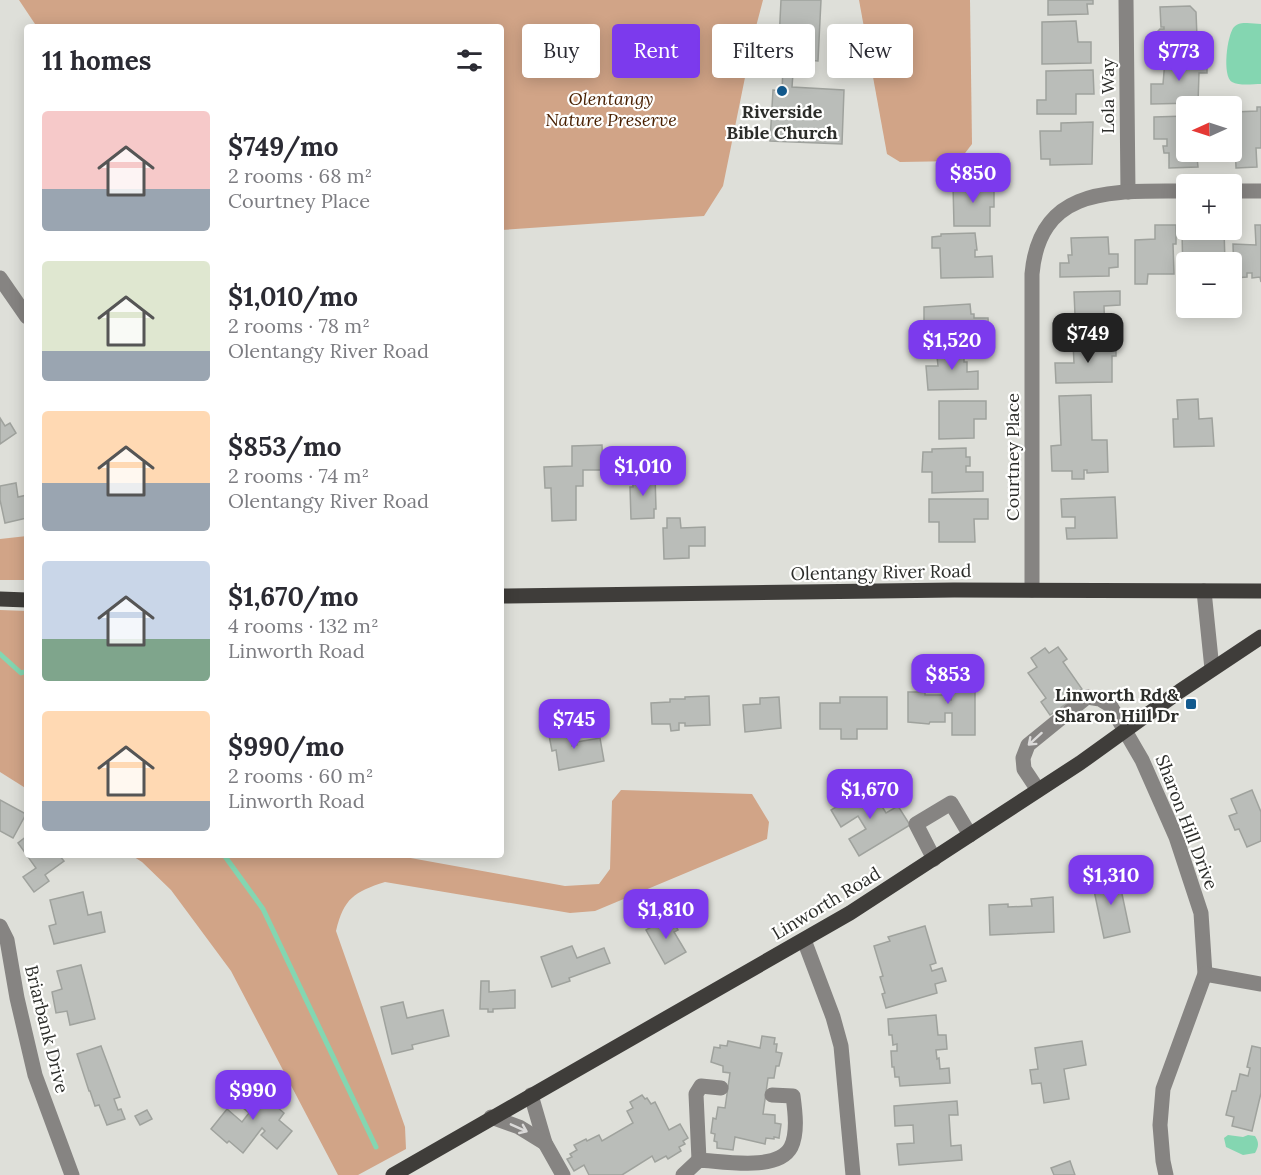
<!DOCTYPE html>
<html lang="en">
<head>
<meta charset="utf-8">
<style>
	:root { --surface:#fff; --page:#f2f2f3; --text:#2b2b33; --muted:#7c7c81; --accent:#7c3aed }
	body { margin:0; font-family:Lora,serif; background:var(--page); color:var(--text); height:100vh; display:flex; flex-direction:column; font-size:22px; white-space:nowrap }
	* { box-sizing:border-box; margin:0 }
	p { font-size:20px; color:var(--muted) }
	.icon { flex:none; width:33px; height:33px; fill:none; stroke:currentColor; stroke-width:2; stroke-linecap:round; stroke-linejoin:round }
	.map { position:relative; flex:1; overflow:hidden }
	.panel { position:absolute; left:24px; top:24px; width:480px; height:834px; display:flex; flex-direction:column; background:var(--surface); border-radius:6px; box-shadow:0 3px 15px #0003 }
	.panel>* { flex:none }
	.top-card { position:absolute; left:522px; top:24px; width:570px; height:54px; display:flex; gap:12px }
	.needle { width:39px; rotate:267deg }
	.controls { position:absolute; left:1176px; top:96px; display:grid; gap:12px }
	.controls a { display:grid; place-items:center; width:66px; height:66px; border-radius:6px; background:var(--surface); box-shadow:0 3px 15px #0003; font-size:30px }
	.price { position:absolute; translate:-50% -51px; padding:0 14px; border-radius:12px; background:var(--accent); color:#fff; font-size:20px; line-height:39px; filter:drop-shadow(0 2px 3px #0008) }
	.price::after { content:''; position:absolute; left:50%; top:36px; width:18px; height:14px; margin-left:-9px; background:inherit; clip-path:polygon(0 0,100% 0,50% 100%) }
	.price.selected { background:#222; color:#fff }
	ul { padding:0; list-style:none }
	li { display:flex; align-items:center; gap:18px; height:150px; padding:0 18px }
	li span { display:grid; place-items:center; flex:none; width:168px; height:120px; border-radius:6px; color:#555 }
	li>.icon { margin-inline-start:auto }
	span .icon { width:72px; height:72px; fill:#fffc; stroke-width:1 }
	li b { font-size:26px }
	h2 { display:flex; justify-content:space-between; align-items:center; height:72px; padding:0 18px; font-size:26px }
	.pill { padding:0 21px; border-radius:6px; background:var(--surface); box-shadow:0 3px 15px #0003; font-size:21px; line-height:54px }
	.pill.selected { background:var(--accent); color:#fff }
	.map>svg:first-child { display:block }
	.green { fill:#d1a487 }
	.water { fill:#84d6b1 }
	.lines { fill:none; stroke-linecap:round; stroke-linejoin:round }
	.stream { stroke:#84d6b1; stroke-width:5 }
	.building { fill:#babdb9; stroke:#9fa29d; stroke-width:1.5 }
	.minor { stroke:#868482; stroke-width:15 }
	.major { stroke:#3f3d3a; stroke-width:15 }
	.oneway { stroke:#dbdad9 }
	.poi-dot { fill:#125a8e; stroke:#fffffe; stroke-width:2 }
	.labels { text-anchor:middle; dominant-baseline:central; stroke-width:4.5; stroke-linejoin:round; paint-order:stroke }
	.street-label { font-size:18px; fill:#2c2d2a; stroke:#fffffe }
	.park-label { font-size:18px; font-style:italic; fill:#481f00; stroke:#fffffe }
	.poi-label { font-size:18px; font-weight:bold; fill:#2c2d2a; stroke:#fffffe }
</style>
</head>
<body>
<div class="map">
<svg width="1261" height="1175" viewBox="0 0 1261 1175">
	<rect width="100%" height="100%" fill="#dedfd9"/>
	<g class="green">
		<path d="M19,0H763L753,38L723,186L704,216L501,230V27H37Z"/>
		<path d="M859,0H970L972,144L959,161L900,162L887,154Z"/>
		<path d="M27,536V580H0V539Z"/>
		<path d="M0,610L27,611V789L0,772Z"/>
		<path d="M621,790L752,794L769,822L767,839L595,911L570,913L385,882C354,892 344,898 336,931L405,1127L406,1149L358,1175H338L231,971L171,890L142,862L131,855H394L565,886L599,884L610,869L612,801Z"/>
	</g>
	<g class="water">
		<path d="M1247,23L1261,24V84C1253,84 1239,86 1232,82C1222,76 1227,35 1234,27C1238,23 1242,23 1247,23Z"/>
		<path d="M1228,1135L1243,1137L1248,1135L1255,1136C1259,1142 1259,1146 1255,1153L1243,1155L1226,1147L1224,1138Z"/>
	</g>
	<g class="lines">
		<g class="stream">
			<path d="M0,654L21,673L27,671"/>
			<path d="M224,855L263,909L376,1147"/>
		</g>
	</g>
	<g class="building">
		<path d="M781,0H821L818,61L794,59L792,87L844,90L842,144L770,141L773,90L782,91L784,41H779Z"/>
		<path d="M1048,0H1093V4H1087L1088,14L1048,15Z"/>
		<path d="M1190,6L1196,12L1197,37L1192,42V49L1150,50V38H1155V34L1160,29H1164V27H1161L1160,7Z"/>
		<path d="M1076,21L1078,42H1091V63L1042,64V22Z"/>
		<path d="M1207,59V73H1199L1198,103L1151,104V84H1163L1165,60Z"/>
		<path d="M1093,70L1094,94H1076V114H1037V100H1046V71Z"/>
		<path d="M1257,107H1261V148H1256L1257,167L1236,168L1234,112L1257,111Z"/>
		<path d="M1186,116V152H1202V157H1197L1198,167L1169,168V153H1164L1163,146H1167V139H1154V117Z"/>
		<path d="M1093,122L1092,164L1050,165V159H1041L1040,131H1061V123Z"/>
		<path d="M966,178H980V185H994V207H990V226H954L953,185H966Z"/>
		<path d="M1155,225H1176V244H1173L1174,274H1148L1147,284H1135V240L1155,239Z"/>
		<path d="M1255,225H1261V282L1260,277L1252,278V273H1247V277L1234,278L1233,244L1256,245Z"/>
		<path d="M1207,230H1224L1225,262H1186V276H1183L1182,232H1194V238H1207Z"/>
		<path d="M975,233L977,250H975V257L992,256L993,277L941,278L940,248H932V237L941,236V234Z"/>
		<path d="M1108,237L1109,254H1118V267L1109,268V276L1060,277V263H1069L1068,255H1072L1071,238Z"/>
		<path d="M1120,291V305L1104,306L1105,335L1058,336V316L1075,315L1074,292Z"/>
		<path d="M970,304L971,314H974V318H988L989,337L924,338V307Z"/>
		<path d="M1073,343H1116V356H1112V382L1056,383L1055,363H1074Z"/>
		<path d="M969,346V357H964V362H967V372L978,371V389L928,390L926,366H938L936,347Z"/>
		<path d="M1091,395L1092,440H1107L1108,472L1087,473V470H1084V479H1072V471H1052L1051,446L1061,445L1059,396Z"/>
		<path d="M1198,399L1199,419L1212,418L1214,446L1174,447L1173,419H1178L1177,400Z"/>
		<path d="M939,401H986V419H974V438L939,439Z"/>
		<path d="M0,418L5,426L10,423L16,433L0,444Z"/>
		<path d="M602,445L603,470H583V486H576V520L552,521L551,488H545L544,467L572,466V446Z"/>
		<path d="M966,448V457H970V466H966V472H983V491L932,493V472H922L923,452H932V449Z"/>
		<path d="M655,474L656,509H654V518L631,519L630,487H633L632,475Z"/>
		<path d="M16,483L18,497L27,495V518L5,523L0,500V486Z"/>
		<path d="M1115,497L1117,538L1067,539L1066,528H1075V517H1062L1061,499Z"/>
		<path d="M929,499H988V519H974L975,542H939V522H929Z"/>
		<path d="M667,518H680L681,528L705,527V546H689V558L664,559L663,528H667Z"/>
		<path d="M1058,647L1067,659L1063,662L1082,689L1072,697L1073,699L1050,715L1041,702L1046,698L1028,673L1037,667L1031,658L1045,648L1049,653Z"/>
		<path d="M951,671H975V735H952V713H945V722H930L929,724L908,722V692H925V695H946V700H951Z"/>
		<path d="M709,696L710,725L685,726V723H679V730L671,731L670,724H652L651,703L670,702V699H685V697Z"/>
		<path d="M779,697L781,728L745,732L743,705L760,704V698Z"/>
		<path d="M840,697H887V729H857V739H841V729H820V703H840Z"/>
		<path d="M568,726L572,746L577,745V742L600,738L604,761L559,770L556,750L552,751L548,730Z"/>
		<path d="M870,787L886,813L898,806L910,825L859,856L849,839L866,829L858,816L841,827L831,810Z"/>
		<path d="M1252,790L1261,812V841L1247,847L1239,829L1235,830L1229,816L1237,813L1231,799Z"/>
		<path d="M0,800L26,814L13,838L0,831Z"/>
		<path d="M27,836V855H59L64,861L45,875L49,881L34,892L23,877L36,868L18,843Z"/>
		<path d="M1118,875L1130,932L1104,938L1092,881Z"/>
		<path d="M83,892L88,915L101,912L105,932L54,944L49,926L56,924L50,900Z"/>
		<path d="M1053,897L1054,932L990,935L989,905L1008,904V907L1032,906L1031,899Z"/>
		<path d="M670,916L678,930L674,932L686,952L665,964L646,930Z"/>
		<path d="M925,926L936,963L930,965L932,971L942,968L946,981L935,984L937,993L886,1008L882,994L885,993L880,977L883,976L874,946L890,941L888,937Z"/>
		<path d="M572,946L577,958L604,948L610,963L569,978L570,981L552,987L541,957Z"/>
		<path d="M81,965L95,1019L70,1025L67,1011L56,1013L52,992L62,989L57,971Z"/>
		<path d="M481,981H489V992L515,990V1008L493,1009V1012H488V1009H480Z"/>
		<path d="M403,1002L407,1018L443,1010L449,1036L412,1045L413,1049L392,1054L381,1007Z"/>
		<path d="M936,1015L938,1035H946L947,1049L936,1050L937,1059L939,1058L940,1069L949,1068L950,1083L900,1086L899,1077H895L894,1067H892L891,1051H897V1044L893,1045L892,1035H889L888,1019Z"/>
		<path d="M762,1036L775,1038L774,1044H777L776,1052L782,1053L779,1066H776L774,1078H768L763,1114L775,1115V1123L781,1124L779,1138L774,1137V1139L766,1138L765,1144L735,1137L733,1150L717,1148V1142L714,1141L715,1134L711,1133L713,1118L716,1119L718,1107L725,1108L730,1073L723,1072V1066L711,1062L714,1047L720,1048V1045L727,1046L728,1041L760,1048Z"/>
		<path d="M1082,1041L1086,1065L1064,1069L1069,1099L1044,1103L1041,1083L1032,1084L1030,1070L1038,1069L1035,1048Z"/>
		<path d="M101,1046L120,1097L114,1099L118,1110L121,1109L125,1119L107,1125L99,1105L95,1106L90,1091H89L77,1054Z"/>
		<path d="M1252,1046L1261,1048V1093L1252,1131L1232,1126L1234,1117L1226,1115L1232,1091H1236L1240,1074L1248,1076L1250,1068L1247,1067Z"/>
		<path d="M255,1081L272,1096L269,1100L284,1113L279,1120L292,1131L277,1149L261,1135L265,1131L262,1128L243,1153L229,1141L227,1143L211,1129L227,1109L242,1122L249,1113L237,1103Z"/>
		<path d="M642,1095L645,1099L647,1098L651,1104L655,1102L669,1130L680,1124L688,1138L683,1141L685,1144L679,1147L681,1151L668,1159L666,1156L655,1162L652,1156L622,1175H589L584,1165L574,1171L567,1159L572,1157L570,1154L577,1150L574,1145L586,1139L587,1141L599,1135L602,1141L633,1123L627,1111L633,1108L630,1102Z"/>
		<path d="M957,1101L958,1115H949L951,1146L961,1145L962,1160L899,1165L897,1144L914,1143L913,1125L895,1126L894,1106Z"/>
		<path d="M147,1110L152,1119L140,1125L135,1116Z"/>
		<path d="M1070,1161L1075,1175H1054L1051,1168Z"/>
	</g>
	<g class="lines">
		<g class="minor">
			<path d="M1126,0L1128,192"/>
			<path d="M1232,191H1261"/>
			<path d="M0,278L27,317"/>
			<path d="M1032,590V274C1040,183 1117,192 1186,191"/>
			<path d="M1204,591L1212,669"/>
			<path d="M1038,790L1024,769L1023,758L1028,745L1087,697L1100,699L1110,705L1142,760L1176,837L1201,913L1205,974L1163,1089L1160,1125L1163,1161L1166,1175"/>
			<path d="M934,859L916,824L951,803L970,835"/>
			<path d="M0,926L7,940L17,998L35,1075L72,1175"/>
			<path d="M804,940L833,1017L841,1046L853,1175"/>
			<path d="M1205,974L1261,984"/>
			<path d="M531,1095L545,1143L563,1175"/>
			<path d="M491,1117L519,1127L545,1143"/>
			<path d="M699,1160L696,1094L701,1086L721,1088"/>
			<path d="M683,1175L699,1160C722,1161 778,1172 791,1147C798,1133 795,1111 793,1096L772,1095"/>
		</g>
		<g class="major">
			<path d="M501,596L954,590L1261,591"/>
			<path d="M0,599L27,600"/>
			<path d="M393,1175L850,913L1080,763L1180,691L1261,637"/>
		</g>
	</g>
	<defs><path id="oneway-shaft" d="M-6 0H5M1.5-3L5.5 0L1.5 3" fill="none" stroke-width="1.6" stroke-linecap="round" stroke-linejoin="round" transform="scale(1.5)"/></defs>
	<g class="oneway">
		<use href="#oneway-shaft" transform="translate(1035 739) rotate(138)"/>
		<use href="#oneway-shaft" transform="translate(519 1128) rotate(24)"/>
	</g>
	<g class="poi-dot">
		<circle cx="782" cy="91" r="6"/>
		<rect x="1185" y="698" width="12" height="12" rx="3"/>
	</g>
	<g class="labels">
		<g class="street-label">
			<text transform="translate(1107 96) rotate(-90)">Lola Way</text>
			<text transform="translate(1012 457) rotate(-90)">Courtney Place</text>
			<text transform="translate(881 572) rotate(-1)">Olentangy River Road</text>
			<text transform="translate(1187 822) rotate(69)">Sharon Hill Drive</text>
			<text transform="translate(826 903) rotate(-31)">Linworth Road</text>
			<text transform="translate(47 1029) rotate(76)">Briarbank Drive</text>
		</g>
		<g class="park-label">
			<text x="611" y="98">Olentangy<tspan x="611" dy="21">Nature Preserve</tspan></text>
		</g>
		<g class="poi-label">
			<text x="782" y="111">Riverside<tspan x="782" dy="21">Bible Church</tspan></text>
			<text x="1179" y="694" text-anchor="end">Linworth Rd &amp;<tspan x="1179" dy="21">Sharon Hill Dr</tspan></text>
		</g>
	</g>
</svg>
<div class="controls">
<a><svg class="needle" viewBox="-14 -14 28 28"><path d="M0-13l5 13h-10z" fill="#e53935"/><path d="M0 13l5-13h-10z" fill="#7c7c81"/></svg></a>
<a>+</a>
<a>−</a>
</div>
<b class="price" style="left:1179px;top:82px">$773</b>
<b class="price" style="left:973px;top:204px">$850</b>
<b class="price selected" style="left:1088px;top:364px">$749</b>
<b class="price" style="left:952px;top:371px">$1,520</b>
<b class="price" style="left:643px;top:497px">$1,010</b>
<b class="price" style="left:948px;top:705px">$853</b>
<b class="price" style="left:574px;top:750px">$745</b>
<b class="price" style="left:870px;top:820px">$1,670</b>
<b class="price" style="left:1111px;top:906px">$1,310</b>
<b class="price" style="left:666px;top:940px">$1,810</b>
<b class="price" style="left:253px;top:1121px">$990</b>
<div class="top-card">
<a class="pill">Buy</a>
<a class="pill selected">Rent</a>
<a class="pill">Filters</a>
<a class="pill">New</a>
</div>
<section class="panel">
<h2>11 homes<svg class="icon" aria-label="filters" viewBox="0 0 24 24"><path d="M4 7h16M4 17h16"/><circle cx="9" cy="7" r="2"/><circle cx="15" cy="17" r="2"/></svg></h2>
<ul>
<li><span style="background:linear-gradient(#f6c9c9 65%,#9aa5b1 0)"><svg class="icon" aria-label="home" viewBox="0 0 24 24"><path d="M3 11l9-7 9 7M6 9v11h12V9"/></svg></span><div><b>$749/mo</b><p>2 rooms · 68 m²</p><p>Courtney Place</p></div></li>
<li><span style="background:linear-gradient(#dfe7d0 75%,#9aa5b1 0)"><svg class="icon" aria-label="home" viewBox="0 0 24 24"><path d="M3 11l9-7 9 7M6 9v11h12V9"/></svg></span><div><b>$1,010/mo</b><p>2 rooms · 78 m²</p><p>Olentangy River Road</p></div></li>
<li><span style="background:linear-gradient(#ffd9b3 60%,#9aa5b1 0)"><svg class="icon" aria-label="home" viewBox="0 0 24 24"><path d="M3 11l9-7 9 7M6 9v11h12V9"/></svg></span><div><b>$853/mo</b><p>2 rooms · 74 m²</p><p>Olentangy River Road</p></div></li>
<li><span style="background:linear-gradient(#c9d6e8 65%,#7fa58c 0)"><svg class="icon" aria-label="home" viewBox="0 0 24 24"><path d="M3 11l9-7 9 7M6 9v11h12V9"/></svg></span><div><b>$1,670/mo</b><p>4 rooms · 132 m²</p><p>Linworth Road</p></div></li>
<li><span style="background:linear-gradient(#ffd9b3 75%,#9aa5b1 0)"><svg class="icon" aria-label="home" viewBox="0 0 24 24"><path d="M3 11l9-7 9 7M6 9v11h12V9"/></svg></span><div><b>$990/mo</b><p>2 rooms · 60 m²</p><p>Linworth Road</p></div></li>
</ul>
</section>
</div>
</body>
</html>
